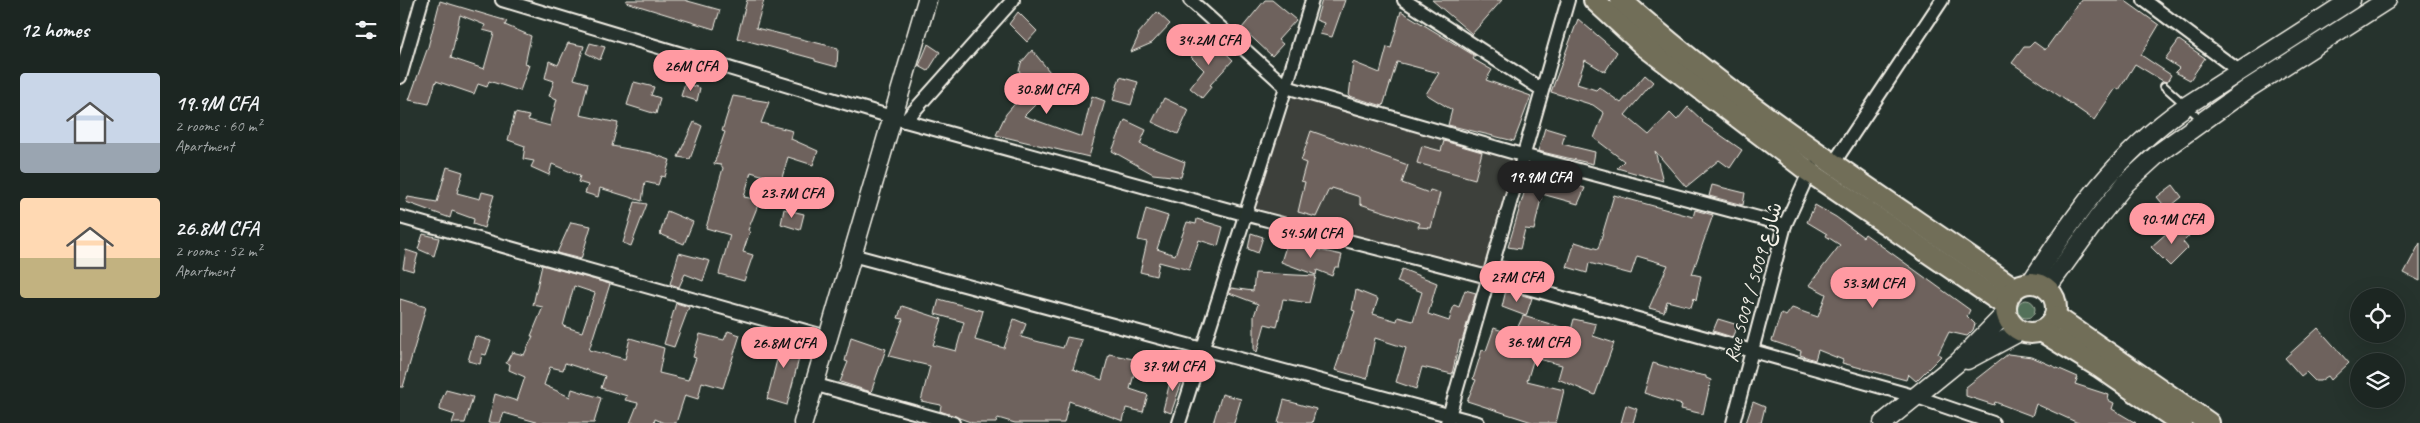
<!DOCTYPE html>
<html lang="en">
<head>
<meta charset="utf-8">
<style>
	:root { --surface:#1c2622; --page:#29322f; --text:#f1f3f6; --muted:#a0a5a5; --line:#3a4340; --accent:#ff9aa2 }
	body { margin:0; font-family:Caveat,"Playpen Sans Arabic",sans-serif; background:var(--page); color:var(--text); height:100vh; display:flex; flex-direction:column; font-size:19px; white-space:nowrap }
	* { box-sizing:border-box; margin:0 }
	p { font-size:16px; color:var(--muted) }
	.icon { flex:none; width:28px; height:28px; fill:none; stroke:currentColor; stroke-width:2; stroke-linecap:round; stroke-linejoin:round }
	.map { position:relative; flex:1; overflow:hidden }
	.panel { display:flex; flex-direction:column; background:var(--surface); width:400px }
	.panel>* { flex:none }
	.controls { position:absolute; left:1950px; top:288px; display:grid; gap:10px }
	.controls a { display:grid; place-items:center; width:55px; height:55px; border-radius:50%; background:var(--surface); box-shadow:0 5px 20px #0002,0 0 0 1px var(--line); font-size:25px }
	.price { position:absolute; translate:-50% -42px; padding:0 11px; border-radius:18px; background:var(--accent); color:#111; font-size:16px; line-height:32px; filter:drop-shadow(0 1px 2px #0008) }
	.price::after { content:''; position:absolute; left:50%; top:30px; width:15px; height:11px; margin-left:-8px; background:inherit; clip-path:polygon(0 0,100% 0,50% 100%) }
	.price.on { background:#222; color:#fff }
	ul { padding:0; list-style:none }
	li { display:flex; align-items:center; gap:15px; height:125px; padding:0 20px }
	li span { display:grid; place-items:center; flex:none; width:140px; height:100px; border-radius:5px; color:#555 }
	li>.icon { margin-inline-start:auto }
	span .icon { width:60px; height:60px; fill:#fffc; stroke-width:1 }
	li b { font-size:21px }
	h2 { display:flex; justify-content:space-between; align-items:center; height:60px; padding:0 20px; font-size:21px }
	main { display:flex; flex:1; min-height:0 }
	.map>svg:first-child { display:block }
	.built { fill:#3c413b }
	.green { fill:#53715a; stroke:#a4b1a1 }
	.building { fill:#6e625d; stroke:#f4f1e8; fill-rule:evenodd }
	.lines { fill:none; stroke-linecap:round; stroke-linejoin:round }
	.lane-casing { stroke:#f4f1e8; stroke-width:10 }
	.street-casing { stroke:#f4f1e8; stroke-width:16 }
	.secondary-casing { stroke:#f4f1e8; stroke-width:21 }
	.primary-casing { stroke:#f4f1e8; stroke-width:24 }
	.lane { stroke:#26332d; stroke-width:6 }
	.street { stroke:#26332d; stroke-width:12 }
	.secondary { stroke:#26332d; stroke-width:18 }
	.primary { stroke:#716e59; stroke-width:20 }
	.labels { text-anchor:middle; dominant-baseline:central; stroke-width:4; stroke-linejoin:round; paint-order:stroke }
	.street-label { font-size:20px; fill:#f4f1e8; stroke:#26332d }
</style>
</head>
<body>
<main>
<section class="panel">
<h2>12 homes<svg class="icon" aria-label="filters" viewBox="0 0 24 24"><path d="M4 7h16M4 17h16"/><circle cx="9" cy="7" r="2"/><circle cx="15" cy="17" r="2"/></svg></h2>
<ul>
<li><span style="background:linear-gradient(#c9d6e8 70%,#9aa5b1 0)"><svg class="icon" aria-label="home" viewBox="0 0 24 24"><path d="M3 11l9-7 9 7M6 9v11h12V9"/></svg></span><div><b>19.9M CFA</b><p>2 rooms · 60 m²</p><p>Apartment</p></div></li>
<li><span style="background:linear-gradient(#ffd9b3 60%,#c2b280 0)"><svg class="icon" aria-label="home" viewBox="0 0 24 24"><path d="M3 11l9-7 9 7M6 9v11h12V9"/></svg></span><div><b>26.8M CFA</b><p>2 rooms · 52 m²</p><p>Apartment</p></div></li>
</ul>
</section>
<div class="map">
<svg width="2020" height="423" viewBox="0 0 2020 423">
	<rect width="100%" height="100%" fill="#26332d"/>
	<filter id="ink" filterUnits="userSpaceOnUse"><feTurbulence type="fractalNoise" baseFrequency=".02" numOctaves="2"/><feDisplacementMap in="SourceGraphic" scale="10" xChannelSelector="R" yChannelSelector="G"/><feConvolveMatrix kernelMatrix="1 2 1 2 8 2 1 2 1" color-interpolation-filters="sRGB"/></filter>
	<g filter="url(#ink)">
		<path class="built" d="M895,90L1124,155L1082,285L849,219Z"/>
		<circle class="green" cx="1626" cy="309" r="9"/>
		<g class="building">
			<path d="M227,0H284L320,10L314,29L226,2Z"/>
			<path d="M347,0H364L356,28L438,48L437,67L415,61V59L337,38Z"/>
			<path d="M865,0H872L896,20L878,40L883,44L872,56L842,28Z"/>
			<path d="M922,0H945L932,37L920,34L924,23L916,20Z"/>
			<path d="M1032,0H1102L1072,34Z"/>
			<path d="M1681,0H1724L1759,25L1741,55L1771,75L1767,82L1763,81L1735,64L1719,90L1716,88L1694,120L1612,63L1624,47H1629L1634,42L1645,50Z"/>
			<path d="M40,1L107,21L105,25L131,36L125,64L129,65L120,91L89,81L87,87L78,84L74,94L36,81L29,104L9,100L28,47ZM60,15L85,25L83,30L94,33L84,69L51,58Z"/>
			<path d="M1001,11L1075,56L1073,59L1092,70L1086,80L1131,96L1114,141L1048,125L1052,110L1026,94L1039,73L997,62L983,106L949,96L953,62L980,73L987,47L991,48Z"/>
			<path d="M618,12L637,31L627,42L609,24Z"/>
			<path d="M757,12L770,24L752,43L731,52L739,35L738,34Z"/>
			<path d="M1178,19L1217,52L1205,72L1185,60L1177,84L1196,90L1199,87L1221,103L1245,75L1253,82L1225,115L1249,135L1270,113L1277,120L1288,107L1303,121L1302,122L1342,150L1330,168L1319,160L1286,187L1255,151L1263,181L1217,168L1224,161L1194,138L1204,113L1193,105L1151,92Z"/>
			<path d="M810,38L833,60L810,85L812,86L802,98L790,88L804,70L791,57Z"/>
			<path d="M1779,40L1805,58L1790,80L1775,72L1779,68L1765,59Z"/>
			<path d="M168,43L184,46L174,79L188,83L180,115L218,123L212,146L250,153L270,160L265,177L261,176L258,185L245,182L242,201L200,188L198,197L185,193L188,185L178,182L180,176L152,164L149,175L131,167L134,161L123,159L125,146L108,140L115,113L129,116L128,120L150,126L157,99L149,96L154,81L145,78L149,61L158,65Z"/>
			<path d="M190,43L205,47L200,60L186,53Z"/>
			<path d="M528,44L540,52L528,71L519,66Z"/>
			<path d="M632,50L658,82L624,116L682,137L692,96L705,101L689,157L596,135L606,114L632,84L619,71L621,63Z"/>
			<path d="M720,77L738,82L731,105L713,100Z"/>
			<path d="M234,82L254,87L251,95L260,98L256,114L227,105Z"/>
			<path d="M285,83L300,88L297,101L281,96Z"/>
			<path d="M333,96L369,102L361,123L393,131L391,139L418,151L413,165L388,157L381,181L351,172L344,197L360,200L348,230L350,231L343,252L353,255L344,281L319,274L330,235L306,228L323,168L321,165L314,164L325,132L322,131Z"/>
			<path d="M764,98L789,110L778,134L752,122Z"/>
			<path d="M725,120L746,130L740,144L785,162L781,177L753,174L712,151Z"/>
			<path d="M294,122L302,126L290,159L278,157Z"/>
			<path d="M1145,128L1165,134L1162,144L1195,152L1193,164L1138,151Z"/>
			<path d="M911,131L1008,165L1002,183L1029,193L1030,190L1040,193L1031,228L1018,227L1020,223L960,204V197L932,188L931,190L929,189L916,217L898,212L905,182L901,181L906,163L901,161Z"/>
			<path d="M1044,141L1082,152L1075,179L1017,163L1022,146L1041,151Z"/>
			<path d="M47,167L63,172L57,193L80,199L82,192L94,195L84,228L73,224L74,219L52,211L50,218L6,202L8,197L37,202Z"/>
			<path d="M1130,173L1185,188L1178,204L1142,194L1134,230L1125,229L1120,249L1108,247Z"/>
			<path d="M1312,185L1345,193L1343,205L1309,196Z"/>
			<path d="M1773,185L1782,197L1767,209L1757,197Z"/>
			<path d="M1214,195L1293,217L1295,210L1313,215L1292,274L1301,276L1296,300L1294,298L1291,307L1267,301L1264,312L1249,308L1268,265L1237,256L1231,274L1189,263L1187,273L1167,267L1175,242L1198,249Z"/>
			<path d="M235,202L247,204L231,246L223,243Z"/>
			<path d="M1415,205L1436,217L1463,237L1465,234L1570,310L1567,316L1575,324L1573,330L1567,336L1549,332L1538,354L1541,356L1516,381L1508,374L1506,380L1442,363L1443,360L1418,350L1415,360L1400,355L1401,351L1372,341L1381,313L1386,316L1392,308L1418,317L1426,294L1409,285L1440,245L1426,236L1427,234L1407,222Z"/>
			<path d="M384,209L404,214L400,230L381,224Z"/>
			<path d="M746,209L768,216L757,249L775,255L787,222L796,224L797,219L823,227L818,246L799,240L789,270L759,262L756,276L740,272L747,242L738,240Z"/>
			<path d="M267,211L293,222L284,244L260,234Z"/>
			<path d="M171,222L191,226L181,259L157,253Z"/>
			<path d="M1778,223L1789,236L1783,242L1788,248L1770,266L1751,247Z"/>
			<path d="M851,233L863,237L858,253L848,249Z"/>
			<path d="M23,234L39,238L34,256L18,249Z"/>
			<path d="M887,243L942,255L939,267H935L932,276L917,270L916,275L881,262Z"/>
			<path d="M2020,243V281L2004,273Z"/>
			<path d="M6,250L18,254L13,271L3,268Z"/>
			<path d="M279,253L310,261L303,281L285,274L279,287L270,284Z"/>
			<path d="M1102,261L1141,270L1137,282L1110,275L1100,268Z"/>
			<path d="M142,265L210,284L189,350L225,359L230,338L264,348L259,373L288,380L296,358L293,357L300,334L324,340L328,331L340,335L323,388L302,382L298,399L285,395L276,423H264L255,419L254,423H230L238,403L225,400L227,396L201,388L205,376L165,363L163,370L150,367L144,385L170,397L172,389L201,398L194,423H140L104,413L100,423H88L95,394L117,401L125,377L109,370L110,364L106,363L112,352L124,355L133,336H131L143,307L133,305ZM174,286L195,293L182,332L163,326Z"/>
			<path d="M1002,269L1037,283L1028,314L1049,321L1054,305L1059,307L1065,290L1076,293L1062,341L1060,340L1052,374L1022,367L1016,389L996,382L1006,348L975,338L967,379L935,370L955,311L952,310L956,290L978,299L973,314L997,321L998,317L1013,321L1022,292L997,282Z"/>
			<path d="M855,273L916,276L909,303L883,299L877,327L865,324L857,352L854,351V316L858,304L829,293L831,288L853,291Z"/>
			<path d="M1106,290L1132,298L1126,316L1102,307Z"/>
			<path d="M0,299L26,307L3,387H0Z"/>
			<path d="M539,299L583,311L575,340L604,348L614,319L626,324L621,337L632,340L663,348L667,337L682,340L673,369L702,380L709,354L738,360L730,389L748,395L743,412L726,408L723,421L669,401L664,423H615L598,418L596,423H573L540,411L541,405L521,401L530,366L489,356L503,319L498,318L502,306L542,319L533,345L556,351L564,322L535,314Z"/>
			<path d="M276,303L289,307L274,347L264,344Z"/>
			<path d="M1123,316L1171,330L1174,319L1196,324L1193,336L1214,343L1195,395L1158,379L1162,365L1134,358L1127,381L1164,390L1156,423H1135L1067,401L1076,380L1073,379L1082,350L1086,351L1094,328L1114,335Z"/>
			<path d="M1318,319L1338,325L1332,337L1313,331Z"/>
			<path d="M1918,328L1949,363L1931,380L1928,376L1920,381H1915L1906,372L1901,376L1885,358Z"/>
			<path d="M374,335L403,343L387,405L367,399L380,348L371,345Z"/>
			<path d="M75,336L91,341L86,355L82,354L80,364L68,361Z"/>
			<path d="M451,337L486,349L471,392L440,382L448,362L445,361Z"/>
			<path d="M1608,354L1632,357L1678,377L1675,384L1709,395L1708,400L1714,403L1712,409L1736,423H1678L1636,404L1632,416L1595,402L1594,405L1566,396V387Z"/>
			<path d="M1253,363L1291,374V373L1306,376V378L1311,380L1303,414L1281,409L1282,405L1244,393Z"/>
			<path d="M772,374L784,376L771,413L763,410Z"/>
			<path d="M46,390L73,397L65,423H52L55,415L40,410L41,401Z"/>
			<path d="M822,394L841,399L834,423H813Z"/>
			<path d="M884,400L916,409L912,423H878Z"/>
			<path d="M1353,402L1365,407L1361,423H1346Z"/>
			<path d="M1226,405L1237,409L1233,423H1221Z"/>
		</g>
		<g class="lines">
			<defs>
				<path id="lane" d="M1764,86L1802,120"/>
				<g id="street">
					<path d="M102,0L505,121L844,214L1088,277L1517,397L1593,423"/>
					<path d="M790,0L886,87L1122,155L1385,225"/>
					<path d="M1004,0L1141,89"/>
					<path d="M1744,0L1839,71"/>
					<path d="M0,77L22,0"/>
					<path d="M505,121L613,0"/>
					<path d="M1433,164L1542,0"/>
					<path d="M0,217L427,337"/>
					<path d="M452,255L1078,423"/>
					<path d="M413,384L553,423"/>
					<path d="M779,423L886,87L912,0"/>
					<path d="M1047,423L1168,0"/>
					<path d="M1333,423L1385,225L1412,166"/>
				</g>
				<g id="secondary">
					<path d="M1631,282C1677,212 1715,156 1786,106L1951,0"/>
					<path d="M1647,288L1697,219L1726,183L1760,152L1849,88L1987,0"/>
					<path d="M1567,360L1621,331"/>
					<path d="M403,423L527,0"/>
					<path d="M1483,423L1557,363L1606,313"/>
				</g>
				<g id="primary">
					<path d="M1194,0L1243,45L1408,171L1605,305"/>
					<path d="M1221,0C1342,109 1481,195 1614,288"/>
					<circle cx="1631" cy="308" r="25"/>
					<path d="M1655,316L1809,423"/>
					<path d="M1641,331L1701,368L1781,423"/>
				</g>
			</defs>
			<use href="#lane" class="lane-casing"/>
			<use href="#street" class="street-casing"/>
			<use href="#secondary" class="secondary-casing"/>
			<use href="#primary" class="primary-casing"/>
			<use href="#lane" class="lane"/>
			<use href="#street" class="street"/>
			<use href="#secondary" class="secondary"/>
			<use href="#primary" class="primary"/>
		</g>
	</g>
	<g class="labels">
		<g class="street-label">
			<text transform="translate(1353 282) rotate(-74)">Rue 5009 / شارع 5009</text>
		</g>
	</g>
</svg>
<div class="controls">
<a><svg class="icon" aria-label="locate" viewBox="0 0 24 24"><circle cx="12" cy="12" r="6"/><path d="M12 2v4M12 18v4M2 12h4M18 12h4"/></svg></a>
<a><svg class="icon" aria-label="layers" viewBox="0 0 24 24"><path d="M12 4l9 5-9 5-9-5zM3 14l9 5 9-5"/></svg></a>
</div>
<b class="price" style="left:809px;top:66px">34.2M CFA</b>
<b class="price" style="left:291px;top:92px">26M CFA</b>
<b class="price" style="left:647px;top:115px">30.8M CFA</b>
<b class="price on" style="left:1140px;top:203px">19.9M CFA</b>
<b class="price" style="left:392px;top:219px">23.7M CFA</b>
<b class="price" style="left:1772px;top:245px">90.1M CFA</b>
<b class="price" style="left:911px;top:259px">54.5M CFA</b>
<b class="price" style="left:1117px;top:303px">27M CFA</b>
<b class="price" style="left:1473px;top:309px">53.3M CFA</b>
<b class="price" style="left:1138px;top:368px">36.9M CFA</b>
<b class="price" style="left:384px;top:369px">26.8M CFA</b>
<b class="price" style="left:773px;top:392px">37.9M CFA</b>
</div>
</main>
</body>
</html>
